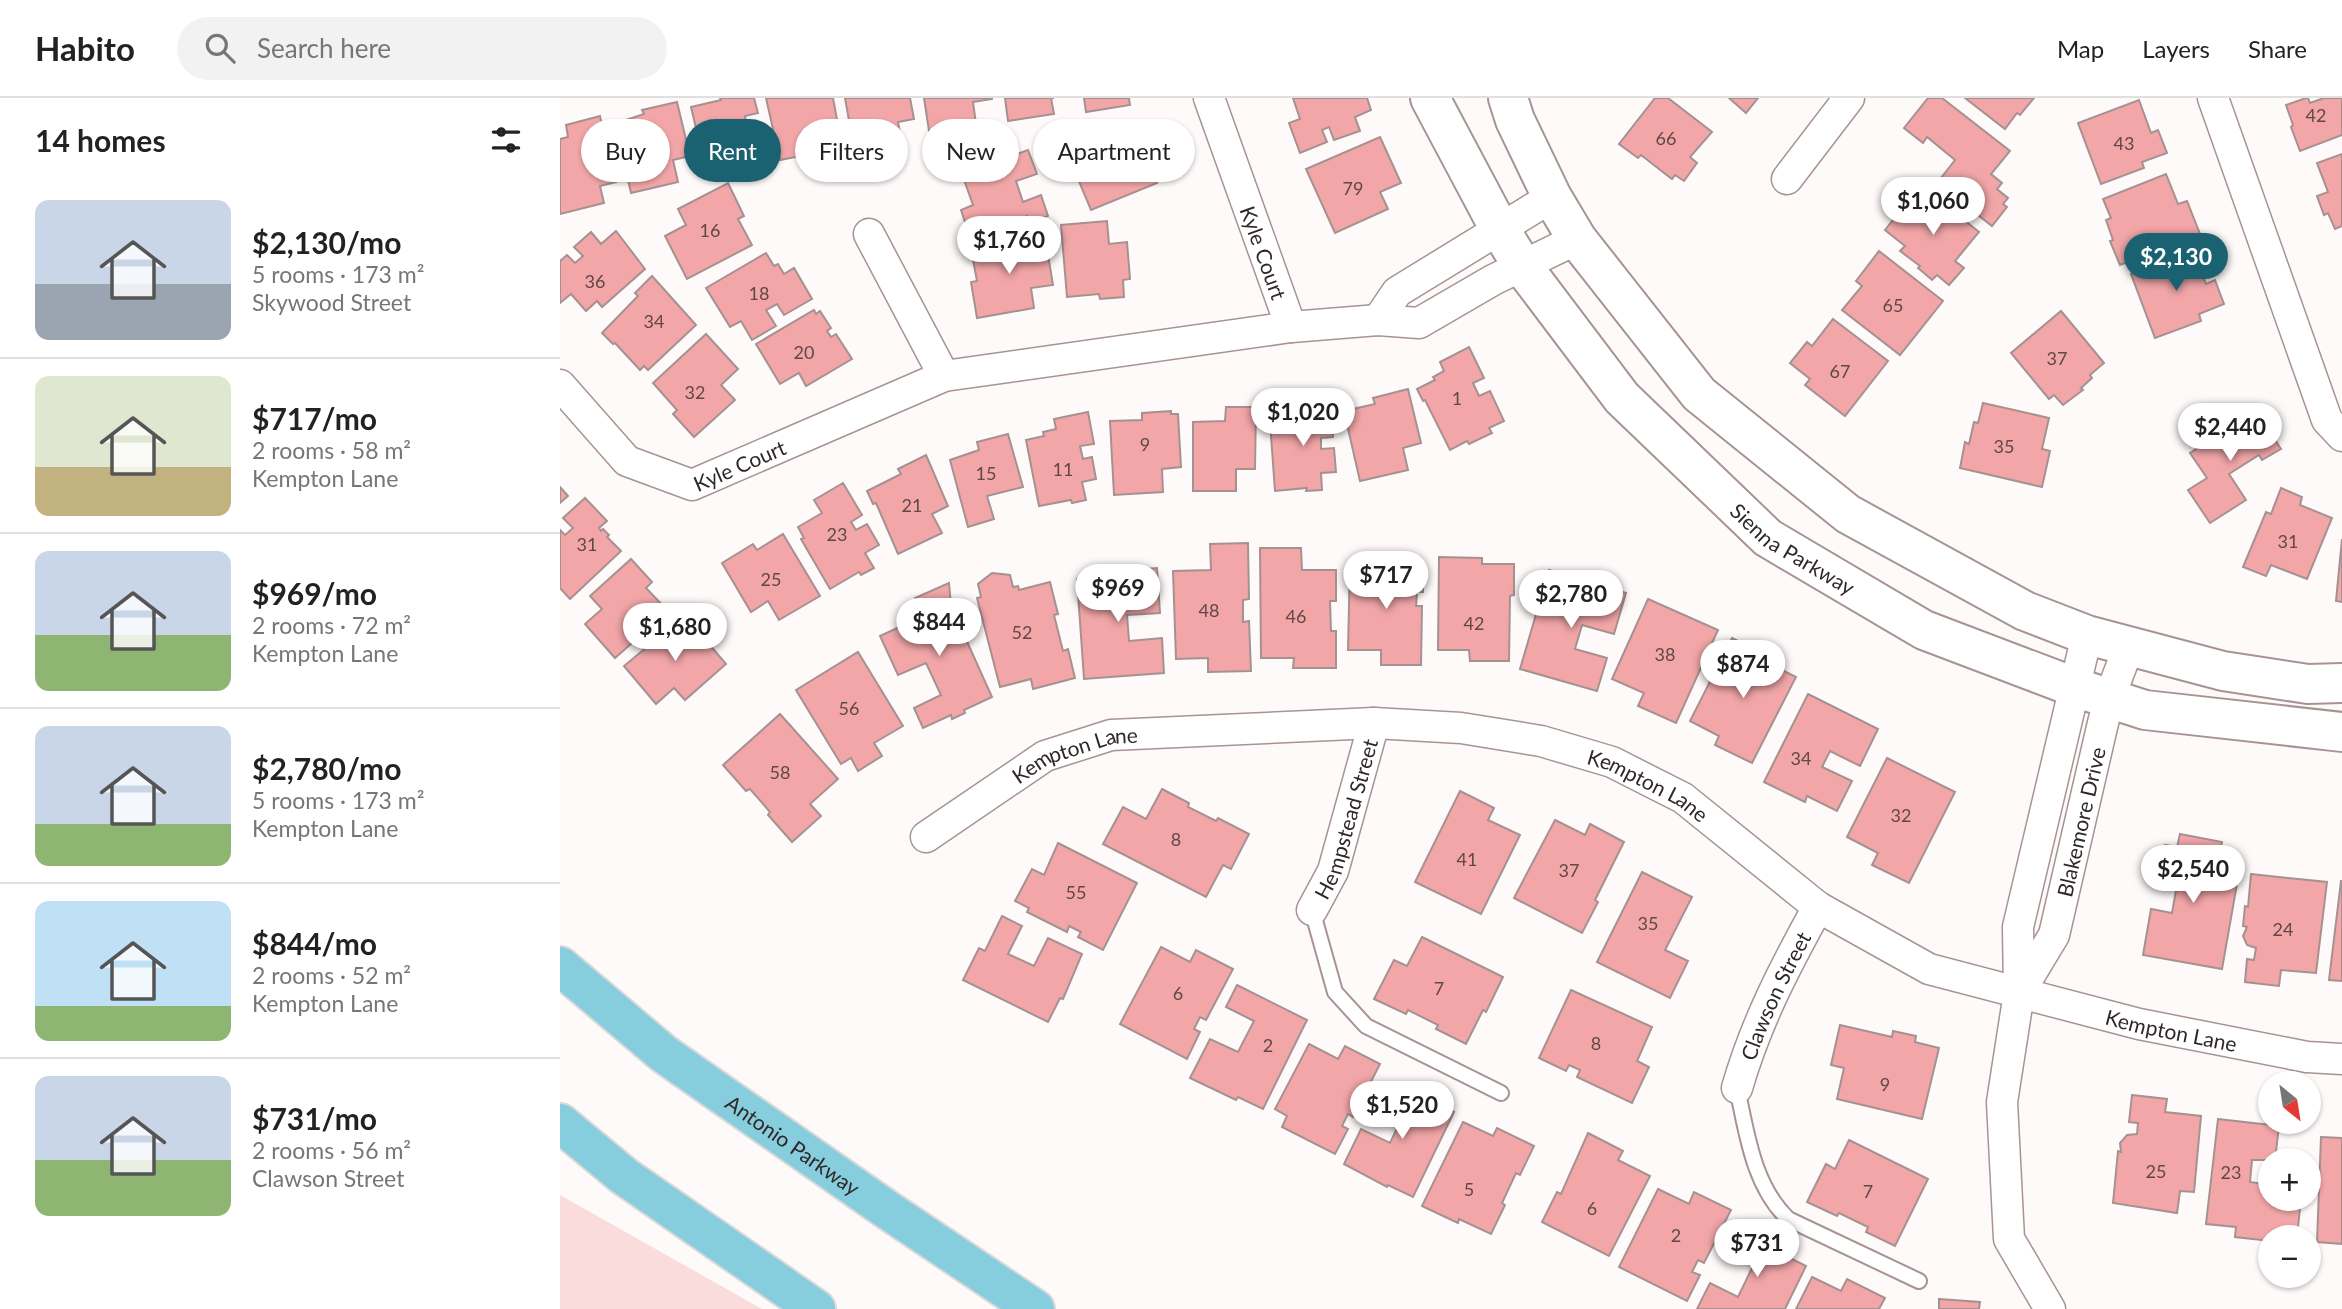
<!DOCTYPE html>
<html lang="en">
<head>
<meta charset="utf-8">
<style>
	:root { --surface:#fff; --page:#f2f2f2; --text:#222; --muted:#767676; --line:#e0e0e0; --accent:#1a6271 }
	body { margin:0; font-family:Lato,sans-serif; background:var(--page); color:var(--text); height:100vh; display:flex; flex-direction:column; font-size:26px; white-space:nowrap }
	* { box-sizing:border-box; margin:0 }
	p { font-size:23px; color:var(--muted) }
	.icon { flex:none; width:38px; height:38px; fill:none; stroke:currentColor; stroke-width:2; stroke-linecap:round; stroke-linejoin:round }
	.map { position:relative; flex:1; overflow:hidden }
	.side { display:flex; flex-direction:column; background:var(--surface); width:560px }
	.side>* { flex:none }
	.banner { position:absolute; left:21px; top:21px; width:665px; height:63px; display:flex; gap:14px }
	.needle { width:46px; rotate:150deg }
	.controls { position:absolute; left:1698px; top:973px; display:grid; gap:14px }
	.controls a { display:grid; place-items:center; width:63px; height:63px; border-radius:50%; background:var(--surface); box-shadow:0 2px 5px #0004; font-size:35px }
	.price { position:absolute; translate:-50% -60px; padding:0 16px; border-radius:24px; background:#fff; color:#222; font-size:23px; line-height:46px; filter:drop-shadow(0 2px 4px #0008) }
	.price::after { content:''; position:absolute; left:50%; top:42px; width:21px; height:16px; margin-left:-10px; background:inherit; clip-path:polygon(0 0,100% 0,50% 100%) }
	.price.selected { background:var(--accent); color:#fff }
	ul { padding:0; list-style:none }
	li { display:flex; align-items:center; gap:21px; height:175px; padding:0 35px }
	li+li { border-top:2px solid var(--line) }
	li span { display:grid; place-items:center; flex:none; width:196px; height:140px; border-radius:14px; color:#555 }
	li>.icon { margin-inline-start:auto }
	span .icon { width:84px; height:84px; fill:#fffc; stroke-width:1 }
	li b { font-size:30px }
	h2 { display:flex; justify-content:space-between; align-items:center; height:84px; padding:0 35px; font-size:30px }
	.chip { padding:0 24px; border-radius:32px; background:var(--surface); box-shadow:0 2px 5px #0004; font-size:24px; line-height:63px }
	.chip.selected { background:var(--accent); color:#fff }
	header { display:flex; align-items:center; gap:42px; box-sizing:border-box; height:98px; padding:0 35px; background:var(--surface); border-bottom:2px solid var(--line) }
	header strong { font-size:33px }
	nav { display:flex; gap:38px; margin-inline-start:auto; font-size:24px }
	.search { width:490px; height:63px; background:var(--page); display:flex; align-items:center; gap:18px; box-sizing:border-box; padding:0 24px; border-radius:38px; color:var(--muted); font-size:26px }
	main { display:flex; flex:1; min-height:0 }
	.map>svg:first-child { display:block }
	.green { fill:#fbdcdc }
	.building { fill:#f2a6a8; stroke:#a69191; stroke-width:2 }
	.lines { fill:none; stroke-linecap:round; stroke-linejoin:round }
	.lane-casing { stroke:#a89393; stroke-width:18 }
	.street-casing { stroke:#a89393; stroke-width:33 }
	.secondary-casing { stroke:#a89393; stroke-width:42 }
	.primary-casing { stroke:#dad8d8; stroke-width:42 }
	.lane { stroke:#fff; stroke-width:14 }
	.street { stroke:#fff; stroke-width:30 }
	.secondary { stroke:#fff; stroke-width:38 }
	.primary { stroke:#86cedd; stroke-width:38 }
	.labels { text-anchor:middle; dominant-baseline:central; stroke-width:5; stroke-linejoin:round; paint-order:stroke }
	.number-label { font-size:18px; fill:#604848 }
	.street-label { font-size:21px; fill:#302828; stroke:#fffafa }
</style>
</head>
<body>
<header>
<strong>Habito</strong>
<div class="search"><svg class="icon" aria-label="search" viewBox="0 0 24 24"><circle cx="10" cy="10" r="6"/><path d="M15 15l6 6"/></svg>Search here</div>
<nav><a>Map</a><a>Layers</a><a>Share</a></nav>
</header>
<main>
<section class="side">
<h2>14 homes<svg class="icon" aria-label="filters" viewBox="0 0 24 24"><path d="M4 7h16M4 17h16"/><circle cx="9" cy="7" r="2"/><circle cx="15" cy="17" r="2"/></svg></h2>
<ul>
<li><span style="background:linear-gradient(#c9d6e8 60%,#9aa5b1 0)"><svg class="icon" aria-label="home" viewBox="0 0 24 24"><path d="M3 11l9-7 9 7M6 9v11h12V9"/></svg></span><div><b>$2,130/mo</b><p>5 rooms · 173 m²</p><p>Skywood Street</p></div></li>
<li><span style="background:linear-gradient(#dfe7d0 65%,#c2b280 0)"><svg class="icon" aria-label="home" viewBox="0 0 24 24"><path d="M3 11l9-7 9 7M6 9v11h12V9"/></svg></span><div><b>$717/mo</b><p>2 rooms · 58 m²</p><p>Kempton Lane</p></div></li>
<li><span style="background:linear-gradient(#c9d6e8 60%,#8fb573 0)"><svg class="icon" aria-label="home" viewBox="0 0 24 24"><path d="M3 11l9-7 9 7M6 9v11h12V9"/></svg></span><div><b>$969/mo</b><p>2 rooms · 72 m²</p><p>Kempton Lane</p></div></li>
<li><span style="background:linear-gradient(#c9d6e8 70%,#8fb573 0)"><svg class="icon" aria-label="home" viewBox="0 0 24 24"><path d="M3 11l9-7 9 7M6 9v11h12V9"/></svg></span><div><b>$2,780/mo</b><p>5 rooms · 173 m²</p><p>Kempton Lane</p></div></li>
<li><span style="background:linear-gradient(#bfe0f5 75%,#8fb573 0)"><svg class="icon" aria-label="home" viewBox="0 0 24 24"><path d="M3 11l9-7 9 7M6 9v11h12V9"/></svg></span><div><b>$844/mo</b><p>2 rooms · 52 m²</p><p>Kempton Lane</p></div></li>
<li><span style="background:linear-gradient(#c9d6e8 60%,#8fb573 0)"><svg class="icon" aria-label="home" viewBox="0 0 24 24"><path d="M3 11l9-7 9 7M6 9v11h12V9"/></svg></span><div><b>$731/mo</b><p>2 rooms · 56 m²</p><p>Clawson Street</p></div></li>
</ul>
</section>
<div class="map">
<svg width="1782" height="1211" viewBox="0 0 1782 1211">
	<rect width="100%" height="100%" fill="#fffafa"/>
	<path class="green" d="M0,1097L202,1211H0Z"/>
	<g class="building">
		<path d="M160,0H194L198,15L185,18L187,29L199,26L205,47L190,51L194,69L179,73L178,70L147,77L131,9L161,2Z"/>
		<path d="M206,0H273L278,27L241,35L246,57L220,62Z"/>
		<path d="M285,0H350L354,21L338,24L341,41L294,50Z"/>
		<path d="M364,0H432V1L413,4L416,26L369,33Z"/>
		<path d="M445,0H494H491L494,16L448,23Z"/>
		<path d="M524,0H569L570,7L526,14Z"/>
		<path d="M733,0H807L811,12L795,19L800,33L774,42L769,29L762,32L767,44L740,55L729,25L740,21Z"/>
		<path d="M1095,0H1108L1152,34L1130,59L1137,65L1124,83L1115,77L1112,81L1081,57L1078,60L1059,46Z"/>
		<path d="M1169,0H1198L1186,15Z"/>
		<path d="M1368,0H1382L1450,53L1431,76L1442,85L1437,91L1448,100L1443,106L1447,109L1432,128L1377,85L1395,62L1367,39L1363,45L1344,30Z"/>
		<path d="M1405,0H1474L1460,17L1457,15L1445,31Z"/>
		<path d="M1746,0H1748L1750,5L1764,0H1782V37L1740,53L1731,29L1733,27L1726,7Z"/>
		<path d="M1579,2L1591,35L1598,32L1607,55L1582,64L1584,70L1541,86L1518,25Z"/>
		<path d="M117,4L130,58L113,62L118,84L71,95L59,42L55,43L51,27L84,16L82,12Z"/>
		<path d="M40,18L47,49L35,52L37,65L50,62L56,84L40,88L44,105L0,116V41L8,39L6,27Z"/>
		<path d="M589,23L603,56L592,60L596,70L591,73L597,85L531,112L513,69L534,61L528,46L547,38L552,51L564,46L559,35Z"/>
		<path d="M820,39L841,85L820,94L828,111L775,135L746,71Z"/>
		<path d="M468,52L477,76L456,83L463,104L481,97L488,118L469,125L467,118L410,139L401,112L413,107L402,76Z"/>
		<path d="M1782,56V128L1775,131L1768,115L1764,117L1757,98L1768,94L1757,65Z"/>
		<path d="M1606,76L1618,106L1627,103L1640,136L1560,167L1550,143L1553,142L1546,122L1551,120L1543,101Z"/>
		<path d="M168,85L184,118L178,121L192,147L127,181L105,138L126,127L118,111Z"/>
		<path d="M1366,92L1419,134L1395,163L1404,170L1389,187L1377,177L1372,182L1358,170L1360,168L1340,153L1345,148L1325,132L1340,113L1346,117Z"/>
		<path d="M547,123L549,146L567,144L570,181L563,182L564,199L540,201L539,196L507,199L501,127Z"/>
		<path d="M56,133L85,171L42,209L37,203L26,213L11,196L0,205V163L7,157L15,165L23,158L14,149L31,134L41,146Z"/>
		<path d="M485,139L493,187L471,190L474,210L417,220L411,184L417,183L411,151Z"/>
		<path d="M1636,151L1646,176L1643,178L1646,186L1655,182L1664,206L1639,216L1641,223L1595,240L1571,176Z"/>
		<path d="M1319,153L1383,203L1340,257L1282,212L1302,188L1296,183Z"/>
		<path d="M206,155L214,168L218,166L224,176L234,170L252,201L224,217L217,206L206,212L216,228L192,242L181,223L170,229L146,190Z"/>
		<path d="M92,178L136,227L88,272L84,268L80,272L55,245L53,246L42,235L78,198L75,195Z"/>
		<path d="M254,212L256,216L260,213L271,230L267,233L271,239L276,236L292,261L246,288L239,275L220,286L196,246Z"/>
		<path d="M1501,213L1544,265L1530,277L1532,280L1521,290L1523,292L1503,307L1494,297L1489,301L1451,255Z"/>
		<path d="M1273,221L1328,263L1285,318L1245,287L1250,281L1230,265L1247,244L1252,248Z"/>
		<path d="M146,236L178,271L161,287L175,302L134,339L113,316L117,312L93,285Z"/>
		<path d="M909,249L924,280L913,285L919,298L930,293L944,323L929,330L932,335L909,346L907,343L890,352L865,302L863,303L857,291L875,282L873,279L884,273L880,264Z"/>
		<path d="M848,291L861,345L843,350L848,372L800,383L784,313L815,306L813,300Z"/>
		<path d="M771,302L773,339L761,340V351L774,350L776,374L761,375L762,392L746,393L747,390L715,393L710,324L739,322L738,305Z"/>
		<path d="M1423,305L1489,320L1482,351L1490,353L1482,389L1400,370L1405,344L1409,346L1414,324L1418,325Z"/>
		<path d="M666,309H696L695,371H676V393H633V324L665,323Z"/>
		<path d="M1698,311L1709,327L1706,328L1721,351L1702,362L1699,357L1669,376L1686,402L1650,425L1628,392L1647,380L1630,355Z"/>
		<path d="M611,313V316H618L621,369L602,371L603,394L554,397L550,323L582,322V315Z"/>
		<path d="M528,314L534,346L520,348L523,361L532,359L536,381L522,384L526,402L512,405L511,402L479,408L466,342L484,338L483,334L496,331L494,321Z"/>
		<path d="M448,336L463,389L427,398L434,421L408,429L390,362L419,352L417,344Z"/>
		<path d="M366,357L388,408L372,416L382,435L338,456L316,405L313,406L307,393L341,376L338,371Z"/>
		<path d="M283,385L302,417L291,424L296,432L307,426L319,447L305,455L314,470L301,477L299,474L270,491L241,441L244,440L238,429L262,415L254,402Z"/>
		<path d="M0,389L8,398L0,405Z"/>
		<path d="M1721,390L1742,399L1740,407L1772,420L1747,481L1711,467L1706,478L1683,469L1706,414L1711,416Z"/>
		<path d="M25,400L47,423L39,430L41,433L43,431L49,437L47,439L61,453L10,501L0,490V432L5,437L13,430L3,420Z"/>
		<path d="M223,436L260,498L219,522L208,503L191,514L162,465L193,446L197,452Z"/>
		<path d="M1782,441V504L1776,503Z"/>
		<path d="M688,445L689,501L683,502V524L689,523L691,573L648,574V560L616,561L613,473L651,472L650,446Z"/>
		<path d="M700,450H741L742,472H776V503H770L771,533H776V570H733L734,560H701Z"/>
		<path d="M879,459L922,460V466H954V497L950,498L949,563H910L909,552H878Z"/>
		<path d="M71,461L92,484L86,490L108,513L55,560L25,526L42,511L30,498Z"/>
		<path d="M790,464L863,466V494H857L856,508H862L861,567H821V552H788Z"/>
		<path d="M597,470L600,515L567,517L569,543L602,540L604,575L524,581L517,481L545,479V474Z"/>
		<path d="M989,472L1066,495L1054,536L1022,527L1015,551L1047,560L1037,593L960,571Z"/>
		<path d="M432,475L450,477L453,489L458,488L459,492L490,484L498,516L494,517L503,553L508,551L515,580L473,591L471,581L440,589L417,500L421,499L418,486Z"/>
		<path d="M389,485L391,508L432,599L404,612L405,615L392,621L391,617L363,630L354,610L381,597L366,565L338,577L320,538L363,518L355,500Z"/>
		<path d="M1088,501L1158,532L1116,625L1078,608L1084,595L1052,581Z"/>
		<path d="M115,518L138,544L143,539L166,566L125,602L114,590L96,606L64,568L106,533L103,529Z"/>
		<path d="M1172,540L1209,559L1206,564L1236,579L1192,665L1155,647L1159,638L1130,623Z"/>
		<path d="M298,554L343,628L314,645L322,658L298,673L291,660L281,666L236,592Z"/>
		<path d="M1248,596L1318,631L1300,668L1270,653L1262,669L1292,683L1277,713L1247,698L1245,704L1204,684Z"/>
		<path d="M220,616L278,681L250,706L261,718L232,744L208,717L210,714L190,691L186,693L163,667Z"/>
		<path d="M1327,660L1395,694L1349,785L1312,767L1318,755L1287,739Z"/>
		<path d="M602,691L629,705L628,709L656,723L658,720L689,736L671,771L663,767L646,799L543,746L563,709L586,721Z"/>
		<path d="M900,693L934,710L928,722L960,737L921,816L855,784Z"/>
		<path d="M995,722L1025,737L1030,726L1064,744L1035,802L1038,804L1022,835L954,800Z"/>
		<path d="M1620,736L1662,744L1658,763L1672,766L1668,785L1677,786L1662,871L1583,857L1591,811L1612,815L1616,792L1597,788L1605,747L1617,749Z"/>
		<path d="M498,745L577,785L543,852L518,839L521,834L509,828L507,834L467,814L469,810L455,803L472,771L484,777Z"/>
		<path d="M1082,774L1132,799L1105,852L1128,863L1110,900L1037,864Z"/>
		<path d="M1691,776L1767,784L1756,875L1721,872L1719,888L1685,884L1687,861L1694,862L1696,850L1687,847L1683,838L1687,829L1683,828L1685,808L1688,809Z"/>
		<path d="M1781,783H1782V883L1769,882Z"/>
		<path d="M442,818L462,828L448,856L474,868L488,840L522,856L503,901L500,900L488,924L403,882L419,850L425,853Z"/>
		<path d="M862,839L943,879L926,914L923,912L906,946L876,931L878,927L848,912L846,916L814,901L834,862L847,868Z"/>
		<path d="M601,849L630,864L636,852L673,871L646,922L640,919L634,931L640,934L627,961L560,926Z"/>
		<path d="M677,887L747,922L703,1011L678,999L676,1002L630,980L650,941L678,954L694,923L666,909Z"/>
		<path d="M1011,892L1092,929L1077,963L1089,969L1072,1005L1017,979L1020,972L1009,967L1006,973L979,960Z"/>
		<path d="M1280,927L1332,939L1333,933L1356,938L1355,944L1379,950L1362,1021L1277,1001L1284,970L1271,967Z"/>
		<path d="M749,946L778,961L785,948L820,966L793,1019L788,1016L782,1028L788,1031L775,1056L722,1029L727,1018L715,1011Z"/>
		<path d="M823,985L853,1000L856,994L876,1004L877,1001L888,1007L887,1010L894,1014L853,1099L828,1087L827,1089L784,1066L801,1031L830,1045L841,1022L812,1008Z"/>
		<path d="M1572,997L1607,1001L1605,1014L1641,1018L1634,1094L1620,1093L1617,1115L1553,1105L1558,1053L1561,1054L1560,1045L1567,1037L1577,1036L1578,1025L1569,1024Z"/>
		<path d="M1658,1021L1719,1028L1715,1062H1692L1690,1084L1710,1087V1101H1741L1737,1139H1710V1143L1675,1139L1676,1129L1646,1126Z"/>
		<path d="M903,1024L933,1038L937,1030L974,1048L960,1077L956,1075L942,1105L945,1107L931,1136L899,1121L898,1125L862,1108Z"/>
		<path d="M1028,1035L1063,1053L1058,1062L1090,1078L1049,1158L982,1124L997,1094L1001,1096Z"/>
		<path d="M1761,1039L1782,1040V1146L1757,1144Z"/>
		<path d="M1289,1042L1368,1081L1335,1148L1306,1134L1308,1129L1279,1115L1277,1118L1247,1104L1266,1066L1275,1071Z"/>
		<path d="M1098,1091L1129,1106L1134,1094L1171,1112L1144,1165L1138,1162L1132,1174L1140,1177L1127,1203L1059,1169Z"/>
		<path d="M1176,1133L1246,1168L1225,1211H1137L1150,1185L1178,1199L1193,1168L1165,1155Z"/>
		<path d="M1252,1179L1281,1193L1287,1181L1325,1200L1319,1211H1236Z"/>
		<path d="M1379,1201L1420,1204L1419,1211H1379Z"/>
	</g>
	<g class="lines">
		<defs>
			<g id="lane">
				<path d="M752,812L775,894L806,928L941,995"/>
				<path d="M1177,990C1187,1036 1193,1087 1228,1121L1359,1183"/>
			</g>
			<g id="street">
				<path id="s1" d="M649,0L731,229"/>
				<path d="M1653,0L1767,322L1782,338"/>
				<path d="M1227,81L1289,0"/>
				<path d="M309,136L384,278"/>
				<path d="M818,222L837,194L992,99"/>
				<path id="s2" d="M0,287L67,363L132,387L384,278L731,229L818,222L859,225L933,182L1017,141"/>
				<path id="s3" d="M366,739L485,658L551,637L814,625L901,630L981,643L1052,664L1123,700L1258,809L1369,871L1579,926L1747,959L1782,961"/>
				<path id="s4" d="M752,812L773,773L814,625"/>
				<path id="s5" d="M1459,895L1494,837L1542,629L1549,601L1569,548"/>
				<path id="s6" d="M1177,990C1196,924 1225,869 1258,809"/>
				<path d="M1490,1211L1449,1141L1442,1004L1459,895L1458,829L1527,537"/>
			</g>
			<g id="secondary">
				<path id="s7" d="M870,0L939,130L963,169L1062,300L1208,440L1364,532L1517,590L1585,612L1782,634"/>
				<path d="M948,0L955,22L992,99L1017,141L1139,296L1288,416L1465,513L1527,537L1663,573L1748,586L1782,585"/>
			</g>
			<g id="primary">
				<path id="s8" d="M0,868L104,956L326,1111L475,1211"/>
				<path d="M0,1025L64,1078L256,1211"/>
			</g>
		</defs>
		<use href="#lane" class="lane-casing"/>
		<use href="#street" class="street-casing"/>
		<use href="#secondary" class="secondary-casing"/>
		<use href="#primary" class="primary-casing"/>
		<use href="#lane" class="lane"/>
		<use href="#street" class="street"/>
		<use href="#secondary" class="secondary"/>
		<use href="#primary" class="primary"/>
	</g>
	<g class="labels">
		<g class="number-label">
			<text x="1756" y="17">42</text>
			<text x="1106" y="40">66</text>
			<text x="1564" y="45">43</text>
			<text x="793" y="90">79</text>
			<text x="150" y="132">16</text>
			<text x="35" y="183">36</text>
			<text x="199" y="195">18</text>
			<text x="1333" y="207">65</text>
			<text x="94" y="223">34</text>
			<text x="244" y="254">20</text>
			<text x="1497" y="260">37</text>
			<text x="1280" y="273">67</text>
			<text x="135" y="294">32</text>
			<text x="897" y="300">1</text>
			<text x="585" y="346">9</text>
			<text x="1444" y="348">35</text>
			<text x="503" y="371">11</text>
			<text x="426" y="375">15</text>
			<text x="352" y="407">21</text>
			<text x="277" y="436">23</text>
			<text x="1728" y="443">31</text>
			<text x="27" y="446">31</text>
			<text x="211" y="481">25</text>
			<text x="649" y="512">48</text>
			<text x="736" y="518">46</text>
			<text x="914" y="525">42</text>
			<text x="462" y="534">52</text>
			<text x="1105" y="556">38</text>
			<text x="289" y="610">56</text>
			<text x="1241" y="660">34</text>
			<text x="220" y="674">58</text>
			<text x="1341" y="717">32</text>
			<text x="616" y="741">8</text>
			<text x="907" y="761">41</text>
			<text x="1009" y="772">37</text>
			<text x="516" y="794">55</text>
			<text x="1088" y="825">35</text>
			<text x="1723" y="831">24</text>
			<text x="879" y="890">7</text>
			<text x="618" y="895">6</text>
			<text x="1036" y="945">8</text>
			<text x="708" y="947">2</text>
			<text x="1325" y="986">9</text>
			<text x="1596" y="1073">25</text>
			<text x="1671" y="1074">23</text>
			<text x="909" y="1091">5</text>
			<text x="1308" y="1093">7</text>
			<text x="1032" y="1110">6</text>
			<text x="1116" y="1137">2</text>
		</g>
		<g class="street-label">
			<text stroke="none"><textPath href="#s1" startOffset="164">Kyle Court</textPath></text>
			<text stroke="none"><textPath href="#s2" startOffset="222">Kyle Court</textPath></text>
			<text stroke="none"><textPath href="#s7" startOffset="586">Sienna Parkway</textPath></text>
			<text stroke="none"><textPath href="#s3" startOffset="173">Kempton Lane</textPath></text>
			<text stroke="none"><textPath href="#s3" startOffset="761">Kempton Lane</textPath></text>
			<text stroke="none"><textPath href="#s4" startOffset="98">Hempstead Street</textPath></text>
			<text stroke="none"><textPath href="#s5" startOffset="184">Blakemore Drive</textPath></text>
			<text stroke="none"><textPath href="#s6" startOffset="100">Clawson Street</textPath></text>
			<text stroke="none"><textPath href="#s3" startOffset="1349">Kempton Lane</textPath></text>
			<text stroke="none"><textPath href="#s8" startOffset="294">Antonio Parkway</textPath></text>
		</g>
	</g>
</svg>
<div class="controls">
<a><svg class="needle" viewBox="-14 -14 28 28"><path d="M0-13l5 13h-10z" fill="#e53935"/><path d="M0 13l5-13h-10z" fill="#767676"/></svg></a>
<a>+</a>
<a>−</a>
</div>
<b class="price" style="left:1373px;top:139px">$1,060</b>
<b class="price" style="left:449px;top:178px">$1,760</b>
<b class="price selected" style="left:1616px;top:195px">$2,130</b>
<b class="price" style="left:743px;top:350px">$1,020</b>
<b class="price" style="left:1670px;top:365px">$2,440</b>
<b class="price" style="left:826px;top:513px">$717</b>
<b class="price" style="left:558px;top:526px">$969</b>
<b class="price" style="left:1011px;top:532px">$2,780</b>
<b class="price" style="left:379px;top:560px">$844</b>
<b class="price" style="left:115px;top:565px">$1,680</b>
<b class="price" style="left:1183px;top:602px">$874</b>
<b class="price" style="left:1633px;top:807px">$2,540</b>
<b class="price" style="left:842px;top:1043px">$1,520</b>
<b class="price" style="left:1197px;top:1181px">$731</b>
<div class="banner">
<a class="chip">Buy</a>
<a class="chip selected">Rent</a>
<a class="chip">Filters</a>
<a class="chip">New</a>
<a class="chip">Apartment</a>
</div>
</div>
</main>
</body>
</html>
